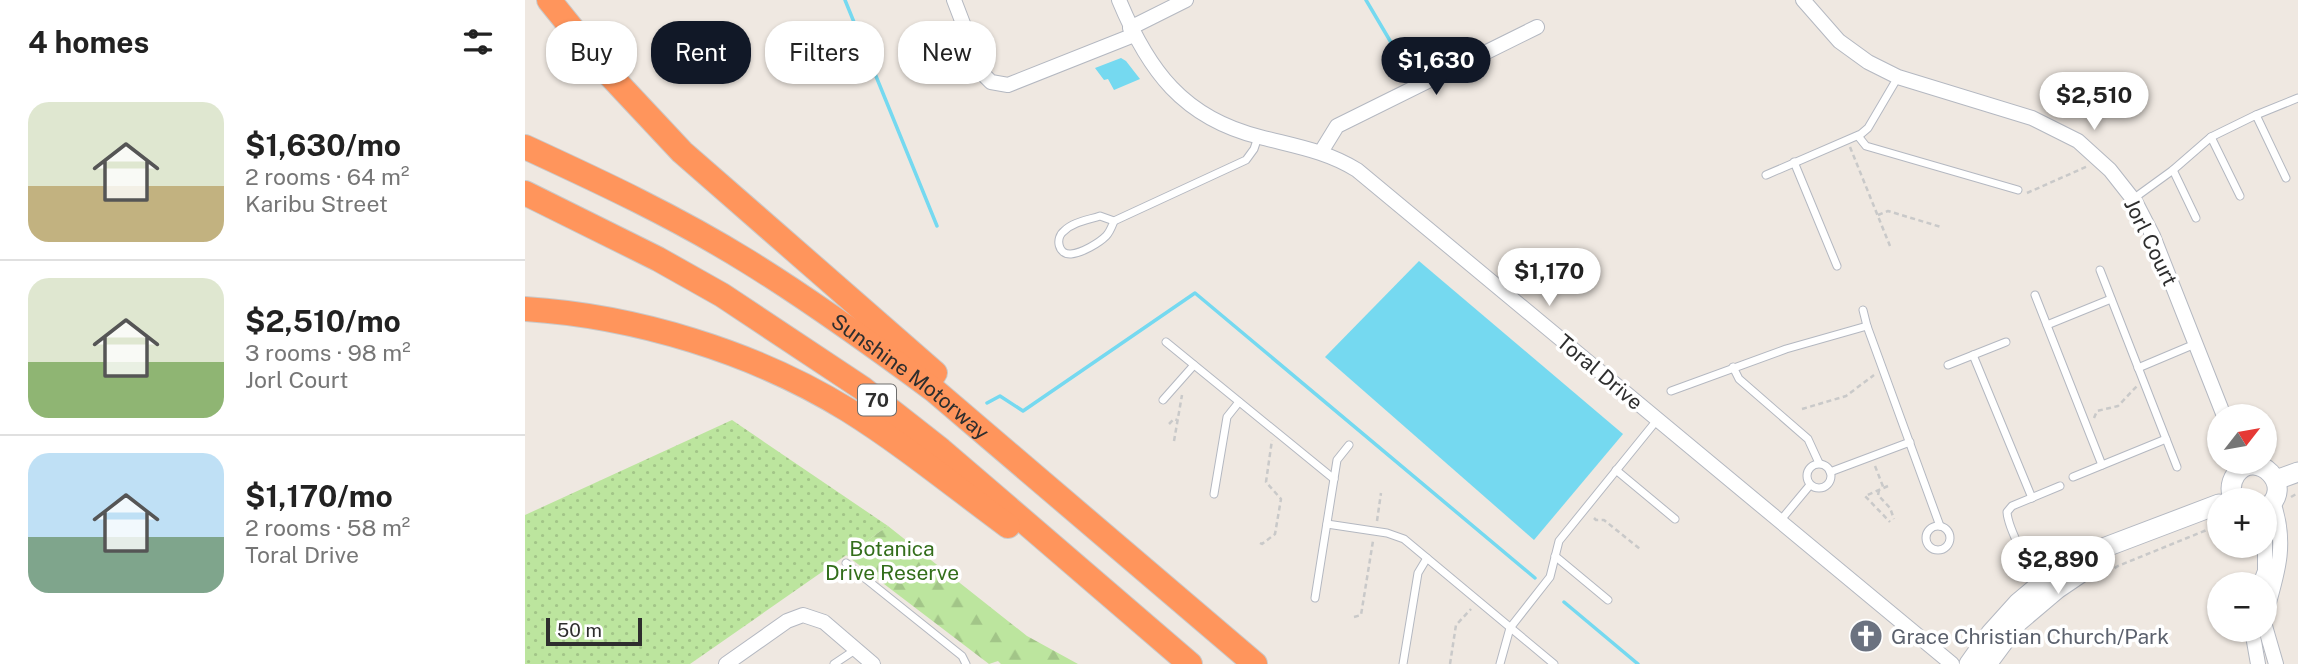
<!DOCTYPE html>
<html lang="en">
<head>
<meta charset="utf-8">
<style>
	:root { --surface:#fff; --page:#f2f2f2; --text:#222; --muted:#767676; --line:#e0e0e0; --accent:#111827 }
	body { margin:0; font-family:"Public Sans",sans-serif; background:var(--page); color:var(--text); height:100vh; display:flex; flex-direction:column; font-size:26px; white-space:nowrap }
	* { box-sizing:border-box; margin:0 }
	p { font-size:23px; color:var(--muted) }
	.icon { flex:none; width:38px; height:38px; fill:none; stroke:currentColor; stroke-width:2; stroke-linecap:round; stroke-linejoin:round }
	.map { position:relative; flex:1; overflow:hidden }
	.drawer { display:flex; flex-direction:column; background:var(--surface); width:525px }
	.drawer>* { flex:none }
	.top-card { position:absolute; left:21px; top:21px; width:665px; height:63px; display:flex; gap:14px }
	.needle { width:46px; rotate:59deg }
	.tools { position:absolute; left:1682px; top:404px; display:grid; gap:14px }
	.tools a { display:grid; place-items:center; width:70px; height:70px; border-radius:50%; background:var(--surface); box-shadow:0 2px 5px #0004; font-size:35px }
	.scale { position:absolute; left:21px; bottom:18px; width:96px; box-sizing:border-box; padding-left:7px; border:4px solid #2e2e2e; border-top:0; font-size:19px; line-height:24px; white-space:nowrap; color:#2e2e2e; -webkit-text-stroke:5px #fff; paint-order:stroke }
	.price { position:absolute; translate:-50% -60px; padding:0 16px; border-radius:24px; background:#fff; color:#222; font-size:23px; line-height:46px; filter:drop-shadow(0 2px 4px #0008) }
	.price::after { content:''; position:absolute; left:50%; top:42px; width:21px; height:16px; margin-left:-10px; background:inherit; clip-path:polygon(0 0,100% 0,50% 100%) }
	.price.current { background:var(--accent); color:#fff }
	ul { padding:0; list-style:none }
	li { display:flex; align-items:center; gap:21px; height:175px; padding:0 28px }
	li+li { border-top:2px solid var(--line) }
	li span { display:grid; place-items:center; flex:none; width:196px; height:140px; border-radius:21px; color:#555 }
	li>.icon { margin-inline-start:auto }
	span .icon { width:84px; height:84px; fill:#fffc; stroke-width:1 }
	li b { font-size:30px }
	h2 { display:flex; justify-content:space-between; align-items:center; height:84px; padding:0 28px; font-size:30px }
	.tag { padding:0 24px; border-radius:28px; background:var(--surface); box-shadow:0 2px 5px #0004; font-size:24px; line-height:63px }
	.tag.current { background:var(--accent); color:#fff }
	main { display:flex; flex:1; min-height:0 }
	.map>svg:first-child { display:block }
	.grass { fill:url(#grass-dots) }
	.forest { fill:url(#forest-firs) }
	.water { fill:#75d9f0 }
	.lines { fill:none; stroke-linecap:round; stroke-linejoin:round }
	.stream { stroke:#75d9f0; stroke-width:3.5 }
	.lane-casing { stroke:#b4b8c1; stroke-width:9 }
	.street-casing { stroke:#b4b8c1; stroke-width:16 }
	.secondary-casing { stroke:#b4b8c1; stroke-width:21 }
	.highway-casing { stroke:#c9c9c9; stroke-width:26 }
	.path { stroke:#c9c9c9; stroke-width:2.5; stroke-dasharray:5 3.5; stroke-linecap:butt }
	.lane { stroke:#fff; stroke-width:7 }
	.street { stroke:#fff; stroke-width:14 }
	.secondary { stroke:#fff; stroke-width:19 }
	.highway { stroke:#ff955c; stroke-width:24 }
	.labels { text-anchor:middle; dominant-baseline:central; stroke-width:7; stroke-linejoin:round; paint-order:stroke }
	.shield { fill:#fff; stroke:#6d6d6d; stroke-width:2 }
	.shield-label { font-size:19px; font-weight:bold; fill:#2e2e2e }
	.street-label { font-size:21px; fill:#2e2e2e; stroke:#fff }
	.park-label { font-size:21px; fill:#336e1b; stroke:#fff }
	.worship-label { font-size:21px; fill:#5b616d; stroke:#fff; text-anchor:start }
</style>
</head>
<body>
<main>
<section class="drawer">
<h2>4 homes<svg class="icon" aria-label="filters" viewBox="0 0 24 24"><path d="M4 7h16M4 17h16"/><circle cx="9" cy="7" r="2"/><circle cx="15" cy="17" r="2"/></svg></h2>
<ul>
<li><span style="background:linear-gradient(#dfe7d0 60%,#c2b280 0)"><svg class="icon" aria-label="home" viewBox="0 0 24 24"><path d="M3 11l9-7 9 7M6 9v11h12V9"/></svg></span><div><b>$1,630/mo</b><p>2 rooms · 64 m²</p><p>Karibu Street</p></div></li>
<li><span style="background:linear-gradient(#dfe7d0 60%,#8fb573 0)"><svg class="icon" aria-label="home" viewBox="0 0 24 24"><path d="M3 11l9-7 9 7M6 9v11h12V9"/></svg></span><div><b>$2,510/mo</b><p>3 rooms · 98 m²</p><p>Jorl Court</p></div></li>
<li><span style="background:linear-gradient(#bfe0f5 60%,#7fa58c 0)"><svg class="icon" aria-label="home" viewBox="0 0 24 24"><path d="M3 11l9-7 9 7M6 9v11h12V9"/></svg></span><div><b>$1,170/mo</b><p>2 rooms · 58 m²</p><p>Toral Drive</p></div></li>
</ul>
</section>
<div class="map">
<svg width="1773" height="664" viewBox="0 0 1773 664">
	<defs>
		<pattern id="grass-dots" width="8" height="8" patternUnits="userSpaceOnUse" patternTransform="scale(1.75)"><rect width="8" height="8" fill="#bce59e"/><path d="M2 2h.1M6 6h.1" fill="none" stroke="#a2c588" stroke-width="1.8" stroke-linecap="round"/></pattern>
		<pattern id="forest-firs" width="22" height="20" patternUnits="userSpaceOnUse" patternTransform="scale(1.75)"><rect width="22" height="20" fill="#bce59e"/><path d="M5 1l3.5 6h-7zM16 11l3.5 6h-7z" fill="#a2c588"/></pattern>
	</defs>
	<rect width="100%" height="100%" fill="#efe8e1"/>
	<path class="grass" d="M207,420L363,526L165,664H0V515Z"/>
	<path class="forest" d="M363,526L502,636L553,664H476L473,661L464,664L321,555Z"/>
	<g class="water">
		<path d="M596,58L601,61L615,79L589,90L583,79L579,80L570,68Z"/>
		<path d="M894,261L1098,434L1009,540L800,357Z"/>
	</g>
	<g class="lines">
		<g class="stream">
			<path d="M320,0L412,226"/>
			<path d="M841,0L890,83"/>
			<path d="M462,403L475,396L498,411L670,293L1010,578"/>
			<path d="M1039,602L1113,664"/>
		</g>
		<defs>
			<g id="lane">
				<path d="M1731,115L1773,98"/>
				<path d="M1333,136L1341,146L1493,190"/>
				<path d="M1686,137L1731,115L1761,178"/>
				<path d="M1269,162L1312,266"/>
				<path d="M1648,170L1686,137L1715,196"/>
				<path d="M1241,175L1336,134L1343,128L1373,77"/>
				<path d="M1608,199L1648,170L1671,218"/>
				<path d="M575,216L589,221C587,226 585,232 581,236C574,243 557,253 546,254C533,255 530,238 539,231C548,222 563,220 575,216Z"/>
				<path d="M589,221L721,160L729,149L733,137"/>
				<path d="M1575,270L1652,467"/>
				<path d="M1510,295L1577,465"/>
				<path d="M1338,310L1342,326L1415,526"/>
				<path d="M1522,325L1586,299"/>
				<path d="M641,342L809,479"/>
				<path d="M1448,355L1507,498"/>
				<path d="M1423,365L1481,342"/>
				<path d="M1208,367L1214,379L1283,439L1294,463"/>
				<path d="M1613,368L1670,344"/>
				<path d="M1146,391L1261,349L1342,326"/>
				<path d="M638,400L669,365"/>
				<circle cx="1294" cy="476" r="12"/>
				<path d="M1091,470L1150,519"/>
				<path d="M1305,472L1385,442"/>
				<path d="M1548,477L1641,439"/>
				<path d="M689,494L702,417L714,402"/>
				<path d="M1255,521L1285,485"/>
				<path d="M802,524L862,533L879,539L1029,664"/>
				<circle cx="1413" cy="538" r="12"/>
				<path d="M1030,556L1083,600"/>
				<path d="M321,563L437,656L441,664"/>
				<path d="M1517,583C1505,571 1483,528 1482,512L1487,506L1535,486"/>
				<path d="M790,598L812,460L824,445"/>
				<path d="M309,664L330,650"/>
				<path d="M878,664L893,573L902,558"/>
				<path d="M975,664L985,628L1025,577L1034,541L1132,420"/>
			</g>
			<g id="street">
				<path d="M429,0L457,73L466,82L483,85L609,35"/>
				<path d="M594,0C623,70 658,118 735,137C769,146 802,151 832,170L1427,664"/>
				<path d="M1278,0L1314,41L1343,62L1373,77L1507,118L1553,141L1585,170L1611,203L1628,236L1699,416"/>
				<path d="M605,28L661,0"/>
				<path d="M796,152L812,126L1012,27"/>
				<path d="M1735,584L1740,571V540"/>
				<path d="M1740,616C1752,575 1763,544 1748,502"/>
				<path d="M1740,626L1751,664"/>
				<path d="M1727,630L1733,664"/>
				<path d="M201,664L262,621L278,615L299,622L348,664"/>
			</g>
			<g id="secondary">
				<path d="M1751,480L1773,472"/>
				<path d="M1709,500C1705,492 1705,483 1711,474C1731,447 1773,487 1740,509"/>
				<path d="M1444,664L1466,633L1493,603L1523,578L1565,553L1694,504"/>
				<path d="M1462,664L1493,622L1532,589L1560,570"/>
			</g>
			<g id="highway">
				<path d="M24,0L83,73L157,152L410,373"/>
				<path id="s1" d="M0,147C76,182 151,217 222,261C287,301 349,346 410,391L730,664"/>
				<path d="M0,193L133,259L197,295L337,388L416,450L665,664"/>
				<path d="M0,309C110,316 229,352 323,410C379,445 430,487 483,526"/>
			</g>
		</defs>
		<use href="#lane" class="lane-casing"/>
		<use href="#street" class="street-casing"/>
		<use href="#secondary" class="secondary-casing"/>
		<use href="#highway" class="highway-casing"/>
		<g class="path">
			<path d="M1325,147L1365,246"/>
			<path d="M1502,193L1563,166"/>
			<path d="M1353,215L1363,211L1416,227"/>
			<path d="M1277,409L1321,396L1349,375"/>
			<path d="M1569,418L1572,411L1593,406L1612,386"/>
			<path d="M644,424L649,419L652,420"/>
			<path d="M649,441L657,395"/>
			<path d="M1350,466L1359,489"/>
			<path d="M1363,486L1340,496L1365,522"/>
			<path d="M1354,490L1353,495L1365,508L1369,519"/>
			<path d="M1766,497L1773,493"/>
			<path d="M1069,518L1071,520H1079L1115,549"/>
			<path d="M852,521L856,493"/>
			<path d="M735,543L737,544L750,534L756,499L741,482L747,440"/>
			<path d="M1575,577L1593,566L1694,525"/>
			<path d="M829,617L836,615L848,541"/>
			<path d="M925,664L931,625L946,609"/>
		</g>
		<use href="#lane" class="lane"/>
		<use href="#street" class="street"/>
		<use href="#secondary" class="secondary"/>
		<use href="#highway" class="highway"/>
	</g>
	<defs>
		<symbol id="church-disc" viewBox="-11 -11 22 22"><circle r="9.5" fill="#6b7280" stroke="#fff"/><path d="M-1.2-6h2.4v3.5h3.3v2.4h-3.3V6h-2.4V-.1h-3.3v-2.4h3.3Z" fill="#fff"/></symbol>
	</defs>
	<g fill-rule="evenodd">
		<use href="#church-disc" x="1322" y="617" width="38" height="38"/>
	</g>
	<g class="labels">
		<rect class="shield" x="333" y="384.5" width="38" height="31" rx="5"/>
		<g class="shield-label">
			<text x="352" y="400">70</text>
		</g>
		<g class="street-label">
			<text transform="translate(1626 242) rotate(64)">Jorl Court</text>
			<text transform="translate(1075 372) rotate(40)">Toral Drive</text>
			<text stroke="none"><textPath href="#s1" startOffset="450">Sunshine Motorway</textPath></text>
		</g>
		<g class="park-label">
			<text x="367" y="548">Botanica<tspan x="367" dy="24">Drive Reserve</tspan></text>
		</g>
		<g class="worship-label">
			<text x="1366" y="636">Grace Christian Church/Park</text>
		</g>
	</g>
</svg>
<div class="tools">
<a><svg class="needle" viewBox="-14 -14 28 28"><path d="M0-13l5 13h-10z" fill="#e53935"/><path d="M0 13l5-13h-10z" fill="#767676"/></svg></a>
<a>+</a>
<a>−</a>
</div>
<div class="scale">50 m</div>
<b class="price current" style="left:911px;top:97px">$1,630</b>
<b class="price" style="left:1569px;top:132px">$2,510</b>
<b class="price" style="left:1024px;top:308px">$1,170</b>
<b class="price" style="left:1533px;top:596px">$2,890</b>
<div class="top-card">
<a class="tag">Buy</a>
<a class="tag current">Rent</a>
<a class="tag">Filters</a>
<a class="tag">New</a>
</div>
</div>
</main>
</body>
</html>
